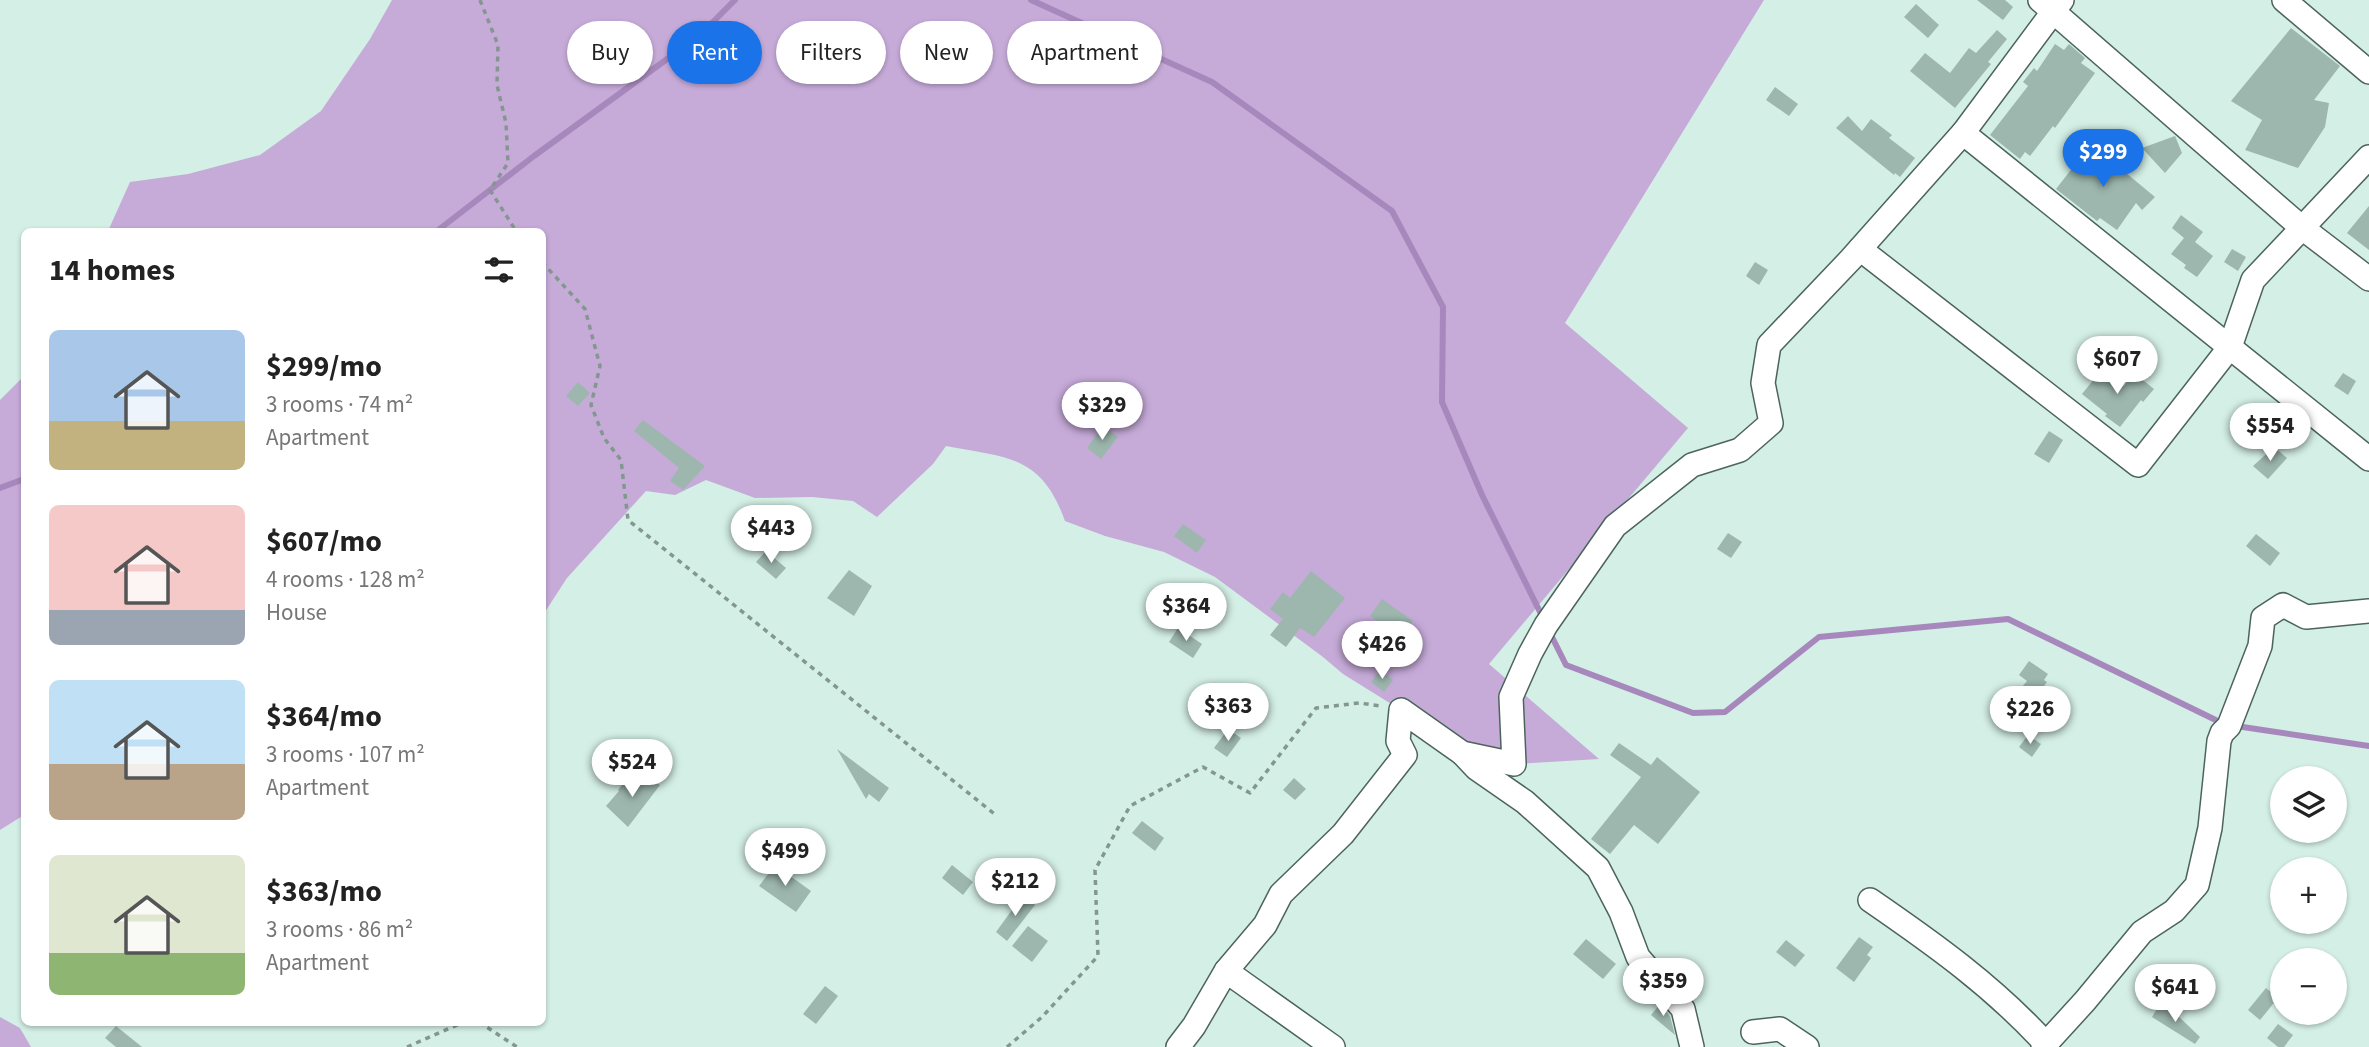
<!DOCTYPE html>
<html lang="en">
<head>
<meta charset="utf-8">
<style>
	:root { --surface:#fff; --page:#f2f2f2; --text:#222; --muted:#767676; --accent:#1a73e8 }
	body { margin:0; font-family:"Source Sans 3",sans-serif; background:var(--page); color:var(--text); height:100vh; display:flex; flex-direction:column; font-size:26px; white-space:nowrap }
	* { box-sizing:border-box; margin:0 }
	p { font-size:23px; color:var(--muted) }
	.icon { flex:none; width:38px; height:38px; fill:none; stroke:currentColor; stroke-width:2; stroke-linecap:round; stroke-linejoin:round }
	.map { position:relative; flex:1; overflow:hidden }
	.sheet { position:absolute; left:21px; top:228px; width:525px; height:798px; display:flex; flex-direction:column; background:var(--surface); border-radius:10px; box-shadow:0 2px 5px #0004 }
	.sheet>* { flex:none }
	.banner { position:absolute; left:567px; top:21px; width:665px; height:63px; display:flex; gap:14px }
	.tools { position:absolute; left:2270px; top:766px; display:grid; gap:14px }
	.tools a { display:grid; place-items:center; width:77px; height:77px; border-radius:50%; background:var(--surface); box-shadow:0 2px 5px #0004; font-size:35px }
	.price { position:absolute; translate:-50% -60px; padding:0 16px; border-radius:24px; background:#fff; color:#222; font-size:23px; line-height:46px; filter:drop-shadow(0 2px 4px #0008) }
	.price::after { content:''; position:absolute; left:50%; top:42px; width:21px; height:16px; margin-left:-10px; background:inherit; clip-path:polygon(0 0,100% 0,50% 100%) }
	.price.on { background:var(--accent); color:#fff }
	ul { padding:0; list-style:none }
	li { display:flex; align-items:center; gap:21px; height:175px; padding:0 28px }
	li span { display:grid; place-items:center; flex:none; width:196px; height:140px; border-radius:10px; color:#555 }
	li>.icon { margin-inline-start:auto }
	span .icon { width:84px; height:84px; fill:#fffc; stroke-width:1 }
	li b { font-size:30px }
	h2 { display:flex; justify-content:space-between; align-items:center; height:84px; padding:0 28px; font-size:30px }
	.tag { padding:0 24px; border-radius:32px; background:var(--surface); box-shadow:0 2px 5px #0004; font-size:24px; line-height:63px }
	.tag.on { background:var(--accent); color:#fff }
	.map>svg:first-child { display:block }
	.green { fill:#c6abd9 }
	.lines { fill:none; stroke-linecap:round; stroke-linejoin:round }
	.stream { stroke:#a788bc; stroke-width:6 }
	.building { fill:#9db7ae }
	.minor-casing { stroke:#4c645c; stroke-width:26 }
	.path { stroke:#839790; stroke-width:3.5; stroke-dasharray:5 5; stroke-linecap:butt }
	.minor { stroke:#fff; stroke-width:23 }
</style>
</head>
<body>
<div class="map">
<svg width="2369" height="1047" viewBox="0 0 2369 1047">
	<rect width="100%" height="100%" fill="#d4efe5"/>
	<g class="green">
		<path d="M392,0H1764L1565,323L1688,428L1489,664L1599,759L1514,764L1462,753L1401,710L1343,674L1323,657L1215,577L1164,552L1105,536L1065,521C1041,454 1007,458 946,446L933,464L877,517L853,501L812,497L755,498L706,480L675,495L646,491L567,578L543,615L542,231H108L130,182L188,174L260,155L321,111L370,39Z"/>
		<path d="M24,376V815L0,830V400Z"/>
		<path d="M0,1017L20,1028L31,1047H0Z"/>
	</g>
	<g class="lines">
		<g class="stream">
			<path d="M1031,0L1212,82L1392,211L1443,307L1442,402L1482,495L1544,620"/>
			<path d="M437,231L534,156L700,35L735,0"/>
			<path d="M0,488L24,479"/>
			<path d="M1550,633L1566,665L1693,713L1725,712L1819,637L2008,619L2226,725"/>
			<path d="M2236,726L2369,746"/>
		</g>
	</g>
	<g class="building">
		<path d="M1977,0H2005L2013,7L2003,20Z"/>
		<path d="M1916,4L1939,25L1928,38L1904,17Z"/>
		<path d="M2291,28L2340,66L2314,100L2329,103L2325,127L2298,168L2245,150L2262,120L2231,101Z"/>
		<path d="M1997,30L2007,39L1988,62L1991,64L1955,108L1910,71L1925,53L1950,73L1969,48L1976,53Z"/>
		<path d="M2055,44L2064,50L2069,44L2085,58L2081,63L2095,73L2055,128L2053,126L2030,156L2025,152L2020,159L1990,135L2028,86L2023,82L2034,68L2037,71Z"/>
		<path d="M1775,87L1798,104L1789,116L1766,100Z"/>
		<path d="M1848,116L1862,131L1871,119L1892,135L1889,138L1915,158L1900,177L1895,173L1894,175L1836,128Z"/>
		<path d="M2175,136L2182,153L2165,173L2142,148Z"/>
		<path d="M2091,144L2155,197L2142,210L2136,203L2117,230L2100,218L2097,221L2056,189Z"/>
		<path d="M2369,206V250L2347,233Z"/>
		<path d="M2181,215L2203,232L2195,242L2213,256L2197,277L2184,268L2186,265L2171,254L2184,238L2172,228Z"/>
		<path d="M2232,249L2246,257L2238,271L2224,262Z"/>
		<path d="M1755,262L1768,270L1759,285L1746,276Z"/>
		<path d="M2102,369L2124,386L2134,373L2154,389L2143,402L2141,400L2120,427L2105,416L2107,414L2082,394Z"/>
		<path d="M2343,373L2356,381L2348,395L2334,386Z"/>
		<path d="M578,382L590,393L578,406L566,396Z"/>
		<path d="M2270,415L2282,426L2265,447L2252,437Z"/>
		<path d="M643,420L705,466L683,490L670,481L679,468L634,431Z"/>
		<path d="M1103,426L1118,437L1101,459L1087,448Z"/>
		<path d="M2049,431L2063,440L2049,463L2034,454Z"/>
		<path d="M2274,447L2287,458L2268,479L2253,466Z"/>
		<path d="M1183,524L1206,540L1197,553L1174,536Z"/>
		<path d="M1728,533L1742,542L1731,558L1717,549Z"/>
		<path d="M2256,534L2280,553L2270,566L2246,546Z"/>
		<path d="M766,551L786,568L776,579L756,562Z"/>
		<path d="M849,570L872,586L854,616L827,598Z"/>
		<path d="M1311,571L1345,598L1314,637L1300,628L1286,647L1270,635L1283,619L1270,609L1283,592L1290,598Z"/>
		<path d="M1382,599L1413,621L1400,638L1370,616Z"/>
		<path d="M1178,628L1202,644L1193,658L1169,642Z"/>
		<path d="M2029,661L2048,674L2044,680L2047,682L2035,698L2021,688L2027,681L2019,675Z"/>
		<path d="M1380,670L1393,680L1384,692L1371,682Z"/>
		<path d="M1228,729L1241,738L1227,757L1214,748Z"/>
		<path d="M2028,735L2041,744L2032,757L2019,747Z"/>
		<path d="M1619,743L1651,765L1657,757L1700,792L1658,844L1634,825L1610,854L1591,839L1641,777L1610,755Z"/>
		<path d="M837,749L889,788L879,802L869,794L866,799Z"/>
		<path d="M646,775L660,785L628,827L606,806L619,791L618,790L628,777L637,785Z"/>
		<path d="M1294,778L1306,789L1295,800L1283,790Z"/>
		<path d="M1142,821L1164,838L1155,851L1132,833Z"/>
		<path d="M775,865L811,891L796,912L759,886Z"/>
		<path d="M952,865L973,882L963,895L942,878Z"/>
		<path d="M1023,895L1035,905L1007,941L996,932Z"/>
		<path d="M1028,926L1048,941L1032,962L1012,946Z"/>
		<path d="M1859,937L1873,947L1867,955L1871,958L1854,982L1836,968Z"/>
		<path d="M1586,939L1616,964L1603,979L1573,954Z"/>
		<path d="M1786,940L1805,955L1795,967L1776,952Z"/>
		<path d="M825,986L838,996L816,1024L803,1014Z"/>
		<path d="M2266,988L2278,998L2260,1020L2248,1010Z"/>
		<path d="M1660,1004L1670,1016L1675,1035L1651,1015Z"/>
		<path d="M2160,1004L2176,1014L2200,1037L2195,1044L2152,1017Z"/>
		<path d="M2278,1024L2293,1035L2284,1047H2278L2267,1038Z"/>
		<path d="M116,1026L142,1047H116L105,1038Z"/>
	</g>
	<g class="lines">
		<defs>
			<g id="minor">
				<path d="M2040,0L2301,227L2369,279"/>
				<path d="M2284,0L2369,72"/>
				<path d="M1963,133L2369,459"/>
				<path d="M1860,249L2138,465L2230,347L2253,280L2369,157"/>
				<path d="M1462,753L1476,768L1525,802L1598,868L1621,912L1638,957L1683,1009L1692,1047"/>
				<path d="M1870,900C1934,944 1993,986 2046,1044"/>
				<path d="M1226,971L1333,1047"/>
				<path d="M1753,1032L1780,1029L1807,1047"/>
				<path d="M1178,1047L1194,1026L1226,971L1265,925L1281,894L1343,834L1405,755L1398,741L1401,710L1462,753L1514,764L1511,697L1530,654L1546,625L1615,526L1692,465L1740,450L1771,423L1763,383L1769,345L1851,259L1963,133L2062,0"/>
				<path d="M2043,1047L2085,1001L2142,932L2174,911L2197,885L2210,828L2219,741L2222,733L2229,726L2260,646L2263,618L2283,605L2306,617L2369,611"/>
			</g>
		</defs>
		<use href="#minor" class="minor-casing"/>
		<g class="path">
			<path d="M480,0L498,45L497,85L506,123L508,163L490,190L516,231"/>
			<path d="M542,262L585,309L600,366L591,405L604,438L621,460L628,520L997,816"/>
			<path d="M479,1022L517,1047"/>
			<path d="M407,1047L464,1022"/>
			<path d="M1007,1047L1042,1017L1098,956L1095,870L1130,806L1203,767L1250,793L1316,708L1359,703L1381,706"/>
		</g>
		<use href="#minor" class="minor"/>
	</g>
</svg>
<div class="tools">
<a><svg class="icon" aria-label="layers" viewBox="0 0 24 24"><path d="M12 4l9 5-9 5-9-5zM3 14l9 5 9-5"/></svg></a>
<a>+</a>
<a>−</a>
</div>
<b class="price on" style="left:2103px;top:189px">$299</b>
<b class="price" style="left:2117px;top:396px">$607</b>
<b class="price" style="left:1102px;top:442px">$329</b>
<b class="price" style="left:2270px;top:463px">$554</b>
<b class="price" style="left:771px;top:565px">$443</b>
<b class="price" style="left:1186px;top:643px">$364</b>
<b class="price" style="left:1382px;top:681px">$426</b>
<b class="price" style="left:1228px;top:743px">$363</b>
<b class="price" style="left:2030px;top:746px">$226</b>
<b class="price" style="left:632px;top:799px">$524</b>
<b class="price" style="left:785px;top:888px">$499</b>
<b class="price" style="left:1015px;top:918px">$212</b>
<b class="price" style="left:1663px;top:1018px">$359</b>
<b class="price" style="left:2175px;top:1024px">$641</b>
<div class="banner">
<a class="tag">Buy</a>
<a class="tag on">Rent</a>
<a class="tag">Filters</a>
<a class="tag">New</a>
<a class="tag">Apartment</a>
</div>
<section class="sheet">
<h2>14 homes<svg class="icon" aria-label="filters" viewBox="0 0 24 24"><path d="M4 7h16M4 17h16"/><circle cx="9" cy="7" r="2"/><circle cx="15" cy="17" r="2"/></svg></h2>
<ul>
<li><span style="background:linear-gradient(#a9c7e8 65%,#c2b280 0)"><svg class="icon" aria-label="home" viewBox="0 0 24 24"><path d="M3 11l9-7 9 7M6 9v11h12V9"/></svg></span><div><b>$299/mo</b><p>3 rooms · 74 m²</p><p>Apartment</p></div></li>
<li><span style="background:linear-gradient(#f6c9c9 75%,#9aa5b1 0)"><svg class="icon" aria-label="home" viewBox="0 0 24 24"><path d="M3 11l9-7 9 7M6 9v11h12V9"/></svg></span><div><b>$607/mo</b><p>4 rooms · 128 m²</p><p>House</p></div></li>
<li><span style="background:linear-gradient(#bfe0f5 60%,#b9a48a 0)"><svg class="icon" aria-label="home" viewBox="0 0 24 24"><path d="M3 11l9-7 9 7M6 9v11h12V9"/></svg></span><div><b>$364/mo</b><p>3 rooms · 107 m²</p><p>Apartment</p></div></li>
<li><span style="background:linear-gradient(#dfe7d0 70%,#8fb573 0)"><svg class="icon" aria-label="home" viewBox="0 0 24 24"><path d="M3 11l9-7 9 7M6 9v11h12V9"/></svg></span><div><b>$363/mo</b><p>3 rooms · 86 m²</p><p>Apartment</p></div></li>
</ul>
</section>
</div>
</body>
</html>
